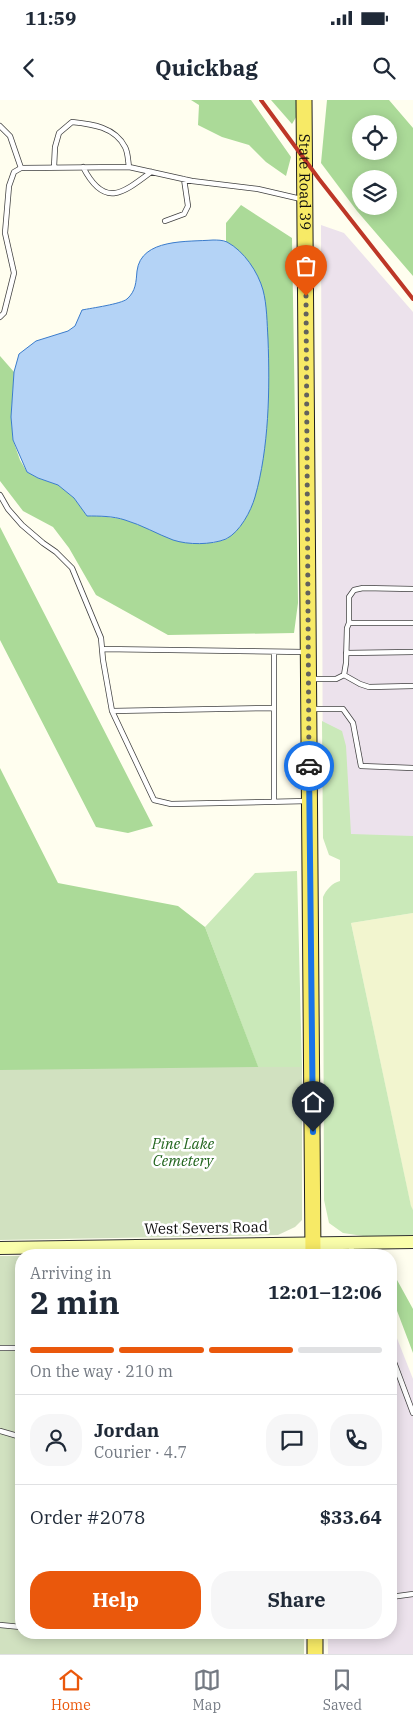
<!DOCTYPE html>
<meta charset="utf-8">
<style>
:root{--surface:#fff;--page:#f6f6f7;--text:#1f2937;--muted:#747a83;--line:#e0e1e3;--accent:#ea580c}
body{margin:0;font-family:"IBM Plex Serif",serif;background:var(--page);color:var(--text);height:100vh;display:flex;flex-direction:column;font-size:19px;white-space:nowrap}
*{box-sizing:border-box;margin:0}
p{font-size:16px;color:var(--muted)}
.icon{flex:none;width:28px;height:28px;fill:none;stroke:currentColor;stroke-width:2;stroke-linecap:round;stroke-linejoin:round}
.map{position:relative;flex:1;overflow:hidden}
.drawer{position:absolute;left:15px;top:1149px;width:382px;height:390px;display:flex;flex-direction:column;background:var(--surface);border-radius:20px;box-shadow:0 2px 12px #0003}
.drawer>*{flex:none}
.tools{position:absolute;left:352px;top:15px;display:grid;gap:10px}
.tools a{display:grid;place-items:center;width:45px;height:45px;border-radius:50%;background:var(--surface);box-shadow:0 2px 12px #0003;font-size:25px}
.pin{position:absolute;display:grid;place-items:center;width:42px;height:42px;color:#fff;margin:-51px -21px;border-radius:50% 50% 50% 0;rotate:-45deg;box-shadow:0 0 5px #0007}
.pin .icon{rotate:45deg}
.courier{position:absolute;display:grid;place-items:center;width:50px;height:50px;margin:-25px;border:4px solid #1a73e8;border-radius:50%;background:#fff;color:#222;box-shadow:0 1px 6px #0007}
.head em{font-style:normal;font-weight:700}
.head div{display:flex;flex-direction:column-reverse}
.head{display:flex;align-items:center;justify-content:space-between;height:85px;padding:0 15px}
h1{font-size:32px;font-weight:700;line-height:38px}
.bar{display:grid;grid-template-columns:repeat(4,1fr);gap:8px 5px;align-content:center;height:60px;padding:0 15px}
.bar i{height:6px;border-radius:4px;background:var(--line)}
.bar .selected{background:var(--accent)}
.bar p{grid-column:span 4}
.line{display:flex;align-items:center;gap:12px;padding:0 15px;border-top:1px solid var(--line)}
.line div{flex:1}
.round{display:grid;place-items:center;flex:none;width:52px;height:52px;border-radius:20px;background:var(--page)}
.primary-button{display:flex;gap:10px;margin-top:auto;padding:10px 15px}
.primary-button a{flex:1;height:58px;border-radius:20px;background:var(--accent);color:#fff;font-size:20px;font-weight:700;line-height:58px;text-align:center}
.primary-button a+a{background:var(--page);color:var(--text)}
.status{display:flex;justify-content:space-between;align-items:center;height:35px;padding:0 25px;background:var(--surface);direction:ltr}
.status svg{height:14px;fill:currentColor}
header{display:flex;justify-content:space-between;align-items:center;height:65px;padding:0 15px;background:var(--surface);font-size:22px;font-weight:700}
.dock{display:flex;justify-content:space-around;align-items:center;height:70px;border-top:1px solid var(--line);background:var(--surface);font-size:14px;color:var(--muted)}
.dock a{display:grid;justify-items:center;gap:2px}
.dock .selected{color:var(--accent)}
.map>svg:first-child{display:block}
</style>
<div class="status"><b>11:59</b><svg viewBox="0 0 49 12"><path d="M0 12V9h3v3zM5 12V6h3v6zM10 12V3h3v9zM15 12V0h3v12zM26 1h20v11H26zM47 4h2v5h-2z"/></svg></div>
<header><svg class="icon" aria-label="back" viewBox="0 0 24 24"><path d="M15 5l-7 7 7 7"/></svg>Quickbag<svg class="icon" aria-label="search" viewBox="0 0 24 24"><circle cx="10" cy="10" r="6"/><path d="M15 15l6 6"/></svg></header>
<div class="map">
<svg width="413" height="1554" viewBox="0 0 413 1554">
<rect width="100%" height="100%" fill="#fffeef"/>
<path fill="#ece2ec" d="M321,125L344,133L413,212V740L323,738Z
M391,1223L413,1279V1554H328V1533L391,1532Z"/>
<path fill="#f2f5cf" d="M413,813V1110L411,1107L351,823Z"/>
<path fill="#cae9b9" d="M322,621L342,631L346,646L351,734L413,736V813L351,823L411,1106L413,1110V1136H363L343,1133L329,1123L324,1100L323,797C326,790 332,783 340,781V760L329,755L323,738Z
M297,771L302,967H258L205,827L255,773Z"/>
<path fill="#abda98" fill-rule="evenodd" d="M191,0H251L291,57L286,76L266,62L249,45L222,37L198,25L199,5Z
M271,0H297L298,14L292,24Z
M327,0H389L413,28V176L357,111L321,63ZM361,24H389V51H361ZM361,79H389V106H361Z
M241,105L292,138L298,503L294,533L168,535L96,495L69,448L53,427L23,411L0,381V256L14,272L11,317L13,340L20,360L27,372L38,378L58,385L74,398L87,416H100L123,419L148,428L213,443L227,439L240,427L262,189C252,167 247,156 226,142V123Z
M0,427L153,726L128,733L96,727L0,540Z
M0,668L58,783L178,806L205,827L288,1045L0,1002Z
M391,1169L413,1209V1253L391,1195Z"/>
<path fill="#d1e1c0" d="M258,967H302V1120L295,1127L278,1135L0,1140V970Z
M260,1153L288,1155H93Z
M0,1156H21V1532L304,1533V1554H0Z"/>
<path fill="#b4d3f6" stroke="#3b7ccc" d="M213,140C217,140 223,140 227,142C244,151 258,172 263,190C267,205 267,223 268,239C270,289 269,348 255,397C251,411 240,432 226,439C211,445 188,445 173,440C157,434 142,425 125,420C113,416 99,416 87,416L74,398L58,385L38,378L27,372L13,340L11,317L14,272L19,254L36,241L68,231L75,226L82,210C92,208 121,204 127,199C136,191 136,182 137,171C141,138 188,142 213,140Z"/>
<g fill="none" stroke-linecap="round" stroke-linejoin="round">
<g stroke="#414141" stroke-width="6">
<path id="lane" d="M0,26L10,36L21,68
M54,67L55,47L59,33L72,22C92,24 115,27 125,47C128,52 128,61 129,67
M83,67C104,108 122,94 151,72
M165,121L184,114L188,106L184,79
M0,217L4,213L14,173L5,133L9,86L14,72L21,68L129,67L192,81L258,89L301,99
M0,395L8,409L22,425L43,443L56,452L72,468L101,538L103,560L112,611L154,700L171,704L308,701
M349,523V497L354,490L363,488L413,489
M102,549L305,552
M274,552V701
M346,553L413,552
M344,575L360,584L369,587L413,586
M312,579H336L344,575L346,563L347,528L349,523H413
M312,609H343L353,623L361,666L413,668
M112,611L274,608
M350,1145L354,1155
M0,1248H21
M391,1254L413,1313
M0,1331L21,1337
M391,1497L413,1494
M0,1525L21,1527"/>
</g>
<g stroke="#303030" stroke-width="14">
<path id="secondary" d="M0,1148L413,1142"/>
</g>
<g stroke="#1f1f1f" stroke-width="17">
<g id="primary">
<path id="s1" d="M304,0L313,1155"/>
<path d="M315,1532V1554"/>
</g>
</g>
<use href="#lane" stroke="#fff" stroke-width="4.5"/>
<use href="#secondary" stroke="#fafeab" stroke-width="12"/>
<use href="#primary" stroke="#f7ea66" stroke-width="15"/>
<path stroke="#bd3727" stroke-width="4" d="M261,0L319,79L413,199"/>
</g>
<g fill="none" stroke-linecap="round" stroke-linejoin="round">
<path stroke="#62625d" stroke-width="5" stroke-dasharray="0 9" d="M306,196L309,666"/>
<path stroke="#1a73e8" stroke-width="6" d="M309,666L313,1032"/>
</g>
<g text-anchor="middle" stroke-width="5" stroke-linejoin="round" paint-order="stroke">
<g font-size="15" fill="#0e0e0e" stroke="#fff">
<text dy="5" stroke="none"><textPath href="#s1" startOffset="82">State Road 39</textPath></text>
<text transform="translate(206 1128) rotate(-1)" y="5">West Severs Road</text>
</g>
<g font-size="15" font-style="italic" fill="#22651e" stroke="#fff">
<text x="183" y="1049">Pine Lake<tspan x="183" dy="17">Cemetery</tspan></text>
</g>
</g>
</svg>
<div class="tools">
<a><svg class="icon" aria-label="locate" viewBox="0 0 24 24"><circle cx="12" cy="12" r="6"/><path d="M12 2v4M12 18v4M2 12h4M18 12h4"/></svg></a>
<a><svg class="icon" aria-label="layers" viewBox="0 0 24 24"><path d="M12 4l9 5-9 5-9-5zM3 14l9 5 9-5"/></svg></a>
</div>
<div class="pin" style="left:306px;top:196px;background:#ea580c"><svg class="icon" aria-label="bag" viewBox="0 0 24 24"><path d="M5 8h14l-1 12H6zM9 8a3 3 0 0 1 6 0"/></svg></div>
<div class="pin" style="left:313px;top:1032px;background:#1f2937"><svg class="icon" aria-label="home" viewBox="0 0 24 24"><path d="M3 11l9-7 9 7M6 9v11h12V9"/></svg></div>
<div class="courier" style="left:309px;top:666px"><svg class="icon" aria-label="car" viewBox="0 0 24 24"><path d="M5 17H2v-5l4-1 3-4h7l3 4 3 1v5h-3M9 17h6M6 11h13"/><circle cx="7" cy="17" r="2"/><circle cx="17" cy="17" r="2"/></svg></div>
<section class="drawer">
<div class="head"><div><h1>2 min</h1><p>Arriving in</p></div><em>12:01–12:06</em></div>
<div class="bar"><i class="selected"></i><i class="selected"></i><i class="selected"></i><i></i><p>On the way · 210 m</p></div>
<div class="line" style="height:90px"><a class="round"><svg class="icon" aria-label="person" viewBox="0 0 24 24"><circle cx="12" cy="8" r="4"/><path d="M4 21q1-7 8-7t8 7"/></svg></a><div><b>Jordan</b><p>Courier · 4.7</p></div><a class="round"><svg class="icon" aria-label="chat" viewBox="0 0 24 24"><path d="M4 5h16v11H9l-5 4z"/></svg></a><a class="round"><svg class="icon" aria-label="phone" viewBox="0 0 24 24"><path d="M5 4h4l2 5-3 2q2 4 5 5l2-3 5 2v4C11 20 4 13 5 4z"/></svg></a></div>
<div class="line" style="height:65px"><div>Order #2078</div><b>$33.64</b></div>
<div class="primary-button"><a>Help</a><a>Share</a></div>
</section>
</div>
<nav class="dock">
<a class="selected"><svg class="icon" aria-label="home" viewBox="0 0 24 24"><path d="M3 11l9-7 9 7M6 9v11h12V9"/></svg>Home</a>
<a><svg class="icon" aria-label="map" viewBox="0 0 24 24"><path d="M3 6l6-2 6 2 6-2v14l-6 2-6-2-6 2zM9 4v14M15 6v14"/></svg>Map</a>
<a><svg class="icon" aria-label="saved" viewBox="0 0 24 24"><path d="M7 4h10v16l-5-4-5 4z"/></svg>Saved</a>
</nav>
